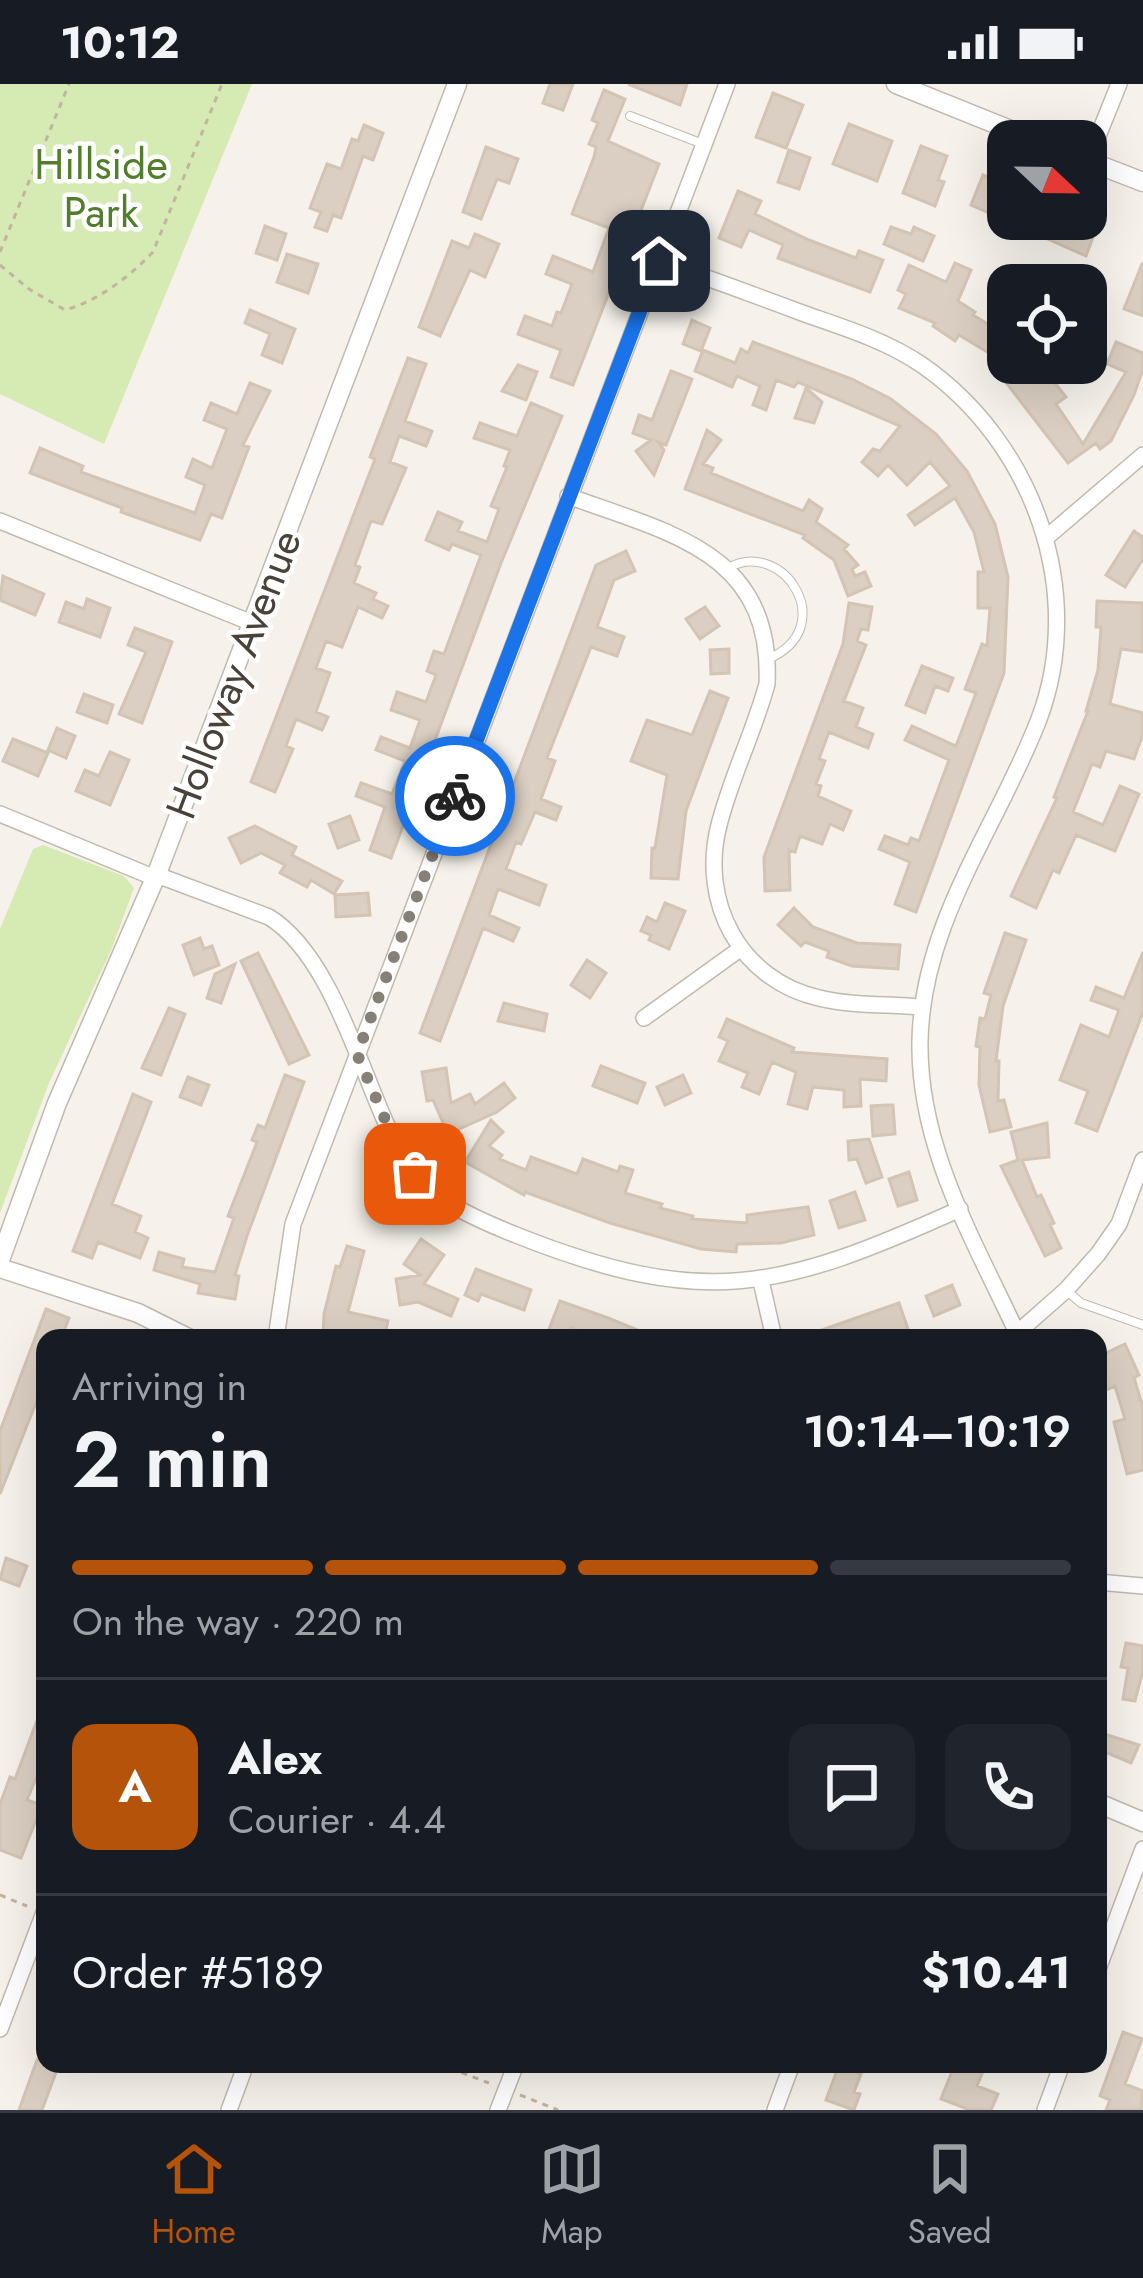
<!DOCTYPE html>
<meta charset="utf-8">
<style>
:root{--surface:#171b24;--page:#20242c;--text:#f1f3f6;--muted:#9ea1a6;--line:#363941;--accent:#b45309}
body{margin:0;font-family:Jost,sans-serif;background:var(--page);color:var(--text);height:100vh;display:flex;flex-direction:column;font-size:45px;white-space:nowrap}
*{box-sizing:border-box;margin:0}
p{font-size:39px;color:var(--muted)}
.icon{flex:none;width:66px;height:66px;fill:none;stroke:currentColor;stroke-width:2;stroke-linecap:round;stroke-linejoin:round}
.map{position:relative;flex:1;overflow:hidden}
.side{position:absolute;left:36px;top:1245px;width:1071px;height:744px;display:flex;flex-direction:column;background:var(--surface);border-radius:24px;box-shadow:0 12px 48px #0002}
.side>*{flex:none}
.needle{width:78px;rotate:112deg}
.controls{position:absolute;left:987px;top:36px;display:grid;gap:24px}
.controls a{display:grid;place-items:center;width:120px;height:120px;border-radius:24px;background:var(--surface);box-shadow:0 12px 48px #0002;font-size:60px}
.pin{position:absolute;display:grid;place-items:center;width:102px;height:102px;color:#fff;margin:-51px;border-radius:24px;box-shadow:0 6px 18px #0006}
.courier{position:absolute;display:grid;place-items:center;width:120px;height:120px;margin:-60px;border:9px solid #1a73e8;border-radius:50%;background:#fff;color:#222;box-shadow:0 3px 15px #0007}
.overview em{font-style:normal;font-weight:600}
.overview div{display:flex;flex-direction:column-reverse}
.overview{display:flex;align-items:center;justify-content:space-between;height:204px;padding:0 36px}
h1{font-size:78px;font-weight:600;line-height:90px}
.bar{display:grid;grid-template-columns:repeat(4,1fr);gap:18px 12px;align-content:center;height:144px;padding:0 36px}
.bar i{height:15px;border-radius:9px;background:var(--line)}
.bar .selected{background:var(--accent)}
.bar p{grid-column:span 4}
.line{display:flex;align-items:center;gap:30px;padding:0 36px;border-top:3px solid var(--line)}
.line div{flex:1}
.round{display:grid;place-items:center;flex:none;width:126px;height:126px;border-radius:24px;background:var(--page)}
.status{display:flex;justify-content:space-between;align-items:center;height:84px;padding:0 60px;background:var(--surface);direction:ltr}
.status svg{height:33px;fill:currentColor}
.tabs{display:flex;justify-content:space-around;align-items:center;height:168px;border-top:3px solid var(--line);background:var(--surface);font-size:33px;color:var(--muted)}
.tabs a{display:grid;justify-items:center;gap:6px}
.tabs .selected{color:var(--accent)}
.map>svg:first-child{display:block}
</style>
<div class="status"><b>10:12</b><svg viewBox="0 0 49 12"><path d="M0 12V9h3v3zM5 12V6h3v6zM10 12V3h3v9zM15 12V0h3v12zM26 1h20v11H26zM47 4h2v5h-2z"/></svg></div>
<div class="map">
<svg width="1143" height="2026" viewBox="0 0 1143 2026">
<rect width="100%" height="100%" fill="#f6f2eb"/>
<path fill="#d6eab4" d="M0,0H252L104,360L0,310Z
M43,761L124,792L134,804L112,864L49,999L0,1129V845L33,765Z"/>
<path fill="#dbcfc3" stroke="#d3c4b3" stroke-width="3" d="M550,0H573L563,26L543,19Z
M628,0H687L680,21Z
M604,6L625,15L608,57L659,80L573,301L551,293L561,266L518,250L525,232L552,242L557,228L561,229L572,200L546,190L553,172L593,188L609,144L572,130L594,73L596,63L589,60L598,39L592,36Z
M773,9L803,21L786,64L756,53Z
M849,40L892,57L877,97L833,80Z
M364,41L383,49L373,76L363,72L341,134L333,131L327,147L315,143L321,128L310,124L327,80L341,85L352,55L358,57Z
M921,62L947,72L938,96L944,98L935,122L903,109Z
M486,63L518,75L509,99L497,95L481,135L463,128Z
M789,66L810,74L799,105L778,98Z
M983,91L1008,101V135H1092L1090,139L1097,142L1086,172L971,121Z
M738,107L761,117L755,130L809,156L856,174L859,167L883,176L870,208L778,174L783,161L749,146L741,163L719,154Z
M265,142L286,150L277,176L256,169Z
M891,143L911,150L914,143L934,152L923,177L884,160Z
M475,150L499,160L485,193L470,186L440,252L419,243L452,157L469,164Z
M287,170L318,180L308,209L277,198Z
M955,179L971,186L958,217L975,228L973,231L1007,252L994,272L959,251L955,257L933,242L935,239L899,224L906,210L898,206L909,181L946,198Z
M1142,180H1143V232L1124,225Z
M250,226L295,245L282,279L262,271L270,250L245,239Z
M692,236L710,244L701,267L683,260Z
M753,258L852,295L891,315L936,350L967,387L995,440L1008,493L1004,589L916,828L895,820L910,778L879,765L885,752L908,761L911,754L919,757L949,676L905,656L912,642L956,662L976,609L965,605L982,560L987,562L990,524H978V488H984L974,448L955,414L915,441L908,431L950,402L930,378L907,401L888,381L878,392L862,378L873,365L880,367L900,342L798,298L794,303L776,296L766,326L753,321L760,302L737,292L732,303L695,287L703,266L735,279L741,265L748,269Z
M1116,258L1143,269V285L1134,311L1111,357L1100,365L1096,359L1068,379L1001,292L1016,279H1039L1066,313L1056,320L1083,360L1126,288L1107,280Z
M408,274L426,280L405,337L432,347L426,362L399,352L390,378L406,384L382,440L371,437L355,481L360,483L354,499L376,509L373,515L388,522L382,534L358,523L342,563L326,557L316,584L330,589L316,628L328,633L322,646L296,635L286,662L293,665L275,708L251,698L375,375L370,373Z
M518,281L537,288L526,316L502,307Z
M671,287L692,295L666,361L658,358L664,366L654,391L636,367L651,356L633,349L639,331L652,336Z
M250,299L270,307L243,361L249,363L222,434L211,430L200,456L121,428L122,424L30,389L40,364L83,382L81,388L195,429L205,401L186,393L193,375L212,384L227,345L204,336L211,319L237,330Z
M806,304L822,318L814,339L795,334Z
M531,319L562,332L501,479L391,774L370,766L385,723L356,712L361,699L392,710L405,677L376,666L381,653L410,664L420,636L391,626L397,608L426,618L436,591L427,587L434,567L444,570L481,471L452,460L449,466L426,456L438,428L462,438L458,447L487,458L499,425L491,422L507,383L504,382L510,366L474,354L480,339L517,352Z
M707,346L721,356L703,380L713,384L711,389L803,427L809,416L822,425L816,438L848,461L844,465L858,481L852,485L855,492L865,488L871,502L848,512L834,476L803,454L805,451L685,405Z
M1134,447L1143,453V475L1125,503L1106,491Z
M626,467L635,487L614,496L597,543L624,553L617,572L591,563L547,674L555,677L541,715L561,723L556,736L535,728L521,760L516,758L506,785L546,801L539,821L498,805L489,831L519,844L513,857L483,844L440,957L420,949L596,481Z
M3,492L44,510L35,531L0,516Z
M87,515L110,524L100,553L59,538L66,518L84,525Z
M1097,517L1143,519V568L1121,565L1110,620L1143,629V650L1134,675L1106,667L1100,683L1092,680L1073,728L1103,741L1120,702L1139,710L1115,767L1076,751L1059,789L1053,786L1036,824L1011,812L1057,714L1054,713L1088,627H1086L1098,586L1101,543H1096Z
M849,519L872,523L868,546L861,545L857,557L866,561L844,617L863,624L856,643L873,650L868,664L829,648L819,675L825,677L816,700L821,702L818,712L851,727L843,746L830,740L822,760L800,752L795,768L789,766L790,806L765,807L764,773L843,560Z
M705,523L719,542L700,555L686,535Z
M135,544L172,558L142,639L119,630L146,568L128,561Z
M729,565V589L711,590L710,566Z
M922,582L953,594L948,607L935,602L925,629L906,621Z
M710,607L728,614L686,727L678,795L651,794L652,764H655L667,691L631,677L647,636L692,651Z
M84,610L113,621L107,639L77,628Z
M57,644L75,652L66,674L48,666Z
M13,655L48,669L38,692L3,677Z
M110,668L129,676L110,721L76,707L85,686L99,692Z
M350,732L359,756L338,764L329,740Z
M255,742L296,763L292,771L342,797L334,810L311,796L307,803L280,789L285,781L261,769L241,779L229,754Z
M368,809L370,831L336,833L335,811Z
M665,819L685,827L669,865L649,856L651,851L641,847L647,833L657,838Z
M794,824L813,843L857,859L900,861L898,885L852,882L827,873L829,867L805,858L801,862L778,841Z
M1005,849L1026,856L1003,922L996,977H999L998,1017L1004,1016L1011,1043L990,1048L979,1001L980,963L976,962L980,934L985,935L991,911L984,909Z
M200,854L204,865L212,862L219,881L194,891L183,861Z
M1143,868V928L1097,1047L1076,1039L1088,1007L1060,996L1081,941L1109,953L1119,926L1091,916L1096,903L1124,914Z
M258,869L309,971L289,980L241,877Z
M587,876L606,889L590,914L571,901Z
M235,880L221,919L207,914L215,890Z
M504,919L547,930L544,947L498,937Z
M169,924L185,930L161,991L142,984Z
M727,935L794,964L792,968L887,975L886,997L860,995L861,1022L844,1023V1006L813,1003L807,1025L788,1020L796,988L772,978L759,1010L742,1003L748,989L719,977L728,957L719,953Z
M601,982L645,999L637,1019L593,1002Z
M446,984L451,1019L470,1010L475,1020L504,999L515,1014L497,1028L448,1050L433,1016L427,1017L422,988Z
M285,991L304,998L247,1152L235,1191L239,1192L235,1215L198,1209L200,1200L154,1186L159,1168L184,1175L182,1183L215,1188L234,1134L228,1132L257,1058L252,1056L258,1041L265,1044Z
M683,991L691,1009L665,1021L657,1003Z
M188,993L209,1001L201,1021L180,1013Z
M133,1010L151,1018L112,1120L141,1132L135,1148L148,1154L140,1174L98,1158L92,1174L73,1167Z
M887,1021H893L895,1050L873,1052L871,1022Z
M491,1036L503,1048L489,1062L502,1071L499,1075L526,1086L531,1073L577,1090L583,1075L618,1088L620,1082L633,1086L625,1109L662,1120L660,1124L693,1132L692,1135L747,1139V1131L808,1123L814,1151L781,1159L737,1160L736,1168L701,1165L610,1139L525,1108L524,1111L465,1078Z
M1047,1039L1049,1073L1022,1076L1037,1113L1041,1111L1054,1139L1050,1141L1061,1164L1045,1172L1001,1082L1018,1076L1011,1048Z
M869,1055L882,1093L866,1099L857,1075L849,1076L848,1057Z
M909,1088L917,1116L898,1122L889,1095Z
M855,1108L865,1136L839,1144L830,1117Z
M421,1155L444,1171L424,1200L458,1215L451,1232L418,1218L400,1221L396,1195L420,1191L404,1180Z
M347,1162L364,1167L348,1228L388,1237L384,1254L355,1249V1254H323L324,1230L336,1182L340,1183Z
M476,1185L531,1206L524,1226L481,1210L478,1217L465,1211Z
M952,1201L960,1221L934,1232L926,1212Z
M560,1217L608,1234L657,1254H598L571,1244L568,1252L549,1245Z
M899,1219L911,1254H805L804,1252Z
M46,1225L69,1234L61,1254H45V1296L0,1410V1347Z
M1125,1260L1139,1291L1134,1294L1143,1323V1386L1127,1390L1114,1338L1125,1335L1115,1302L1098,1310V1273Z
M6,1474L27,1482L19,1502L0,1495Z
M1126,1559L1143,1562V1586L1135,1617L1123,1615L1128,1584L1121,1583Z
M44,1618L45,1689L39,1687L27,1716L42,1721L21,1774L0,1766V1720L10,1693L15,1695Z
M1098,1648L1139,1661L1131,1679L1098,1665Z
M1123,1948L1142,1955L1125,2000L1143,2007L1141,2026H1106L1110,2016L1100,2012Z
M37,1976L58,1983L42,2026H19Z
M955,1980H986L977,2002L998,2010L991,2026H970L941,2015Z
M839,1981L861,1990L854,2008L860,2010L854,2026L826,2016Z"/>
<g fill="none" stroke-linecap="round" stroke-linejoin="round">
<g stroke="#c2b9ad" stroke-width="10">
<path id="service" d="M630,32L703,60
M728,484C784,453 841,544 768,575
M1067,1207L1081,1219L1143,1241"/>
</g>
<g stroke="#c2b9ad" stroke-width="18">
<path id="minor" d="M1088,77L1119,0
M659,177C708,194 757,212 805,230C845,244 887,257 922,281C1033,358 1087,507 1039,635C998,742 922,838 920,957C918,1063 974,1156 1017,1249
M568,412C669,449 773,468 767,600C754,648 731,693 719,741C699,818 740,896 819,914C852,922 888,920 921,923
M0,437L252,539
M1047,453L1143,371
M0,730L148,791L165,794L269,833C335,874 363,1000 400,1069C424,1113 471,1133 516,1151C705,1226 780,1206 960,1125
M644,934L740,865
M761,1197L774,1254
M276,1254L293,1140L727,0
M1019,1254L1017,1249L1066,1206L1098,1170L1119,1140L1143,1076
M1098,1498L1143,1502
M1098,1885L1143,1765
M0,1945L45,1826
M229,2026L246,1980
M498,2026L516,1980
M775,2026L792,1980
M1045,2026L1062,1980"/>
</g>
<g stroke="#c2b9ad" stroke-width="21">
<path id="tertiary" d="M896,0L1038,57
M1086,76L1143,98
M0,1176L57,1019L156,792L457,0
M0,1184L138,1229L188,1254
M1098,1719L1143,1738"/>
</g>
<path stroke="#c4b39e" stroke-width="3" stroke-dasharray="6 6" stroke-linecap="butt" d="M0,168L69,0
M0,181L29,205L65,226C98,217 129,193 153,168L222,0
M0,1811L27,1822
M439,1980L489,1999
M520,2011L558,2026"/>
<use href="#service" stroke="#fff" stroke-width="8"/>
<use href="#minor" stroke="#fff" stroke-width="15"/>
<use href="#tertiary" stroke="#fff" stroke-width="18"/>
</g>
<g fill="none" stroke-linecap="round" stroke-linejoin="round">
<path stroke="#868077" stroke-width="12" stroke-dasharray="0 21.6" d="M415,1090L400,1070L357,970L455,712"/>
<path stroke="#1a73e8" stroke-width="15" d="M455,712L659,177"/>
</g>
<g text-anchor="middle" stroke-width="9" stroke-linejoin="round" paint-order="stroke">
<g font-size="42" fill="#517e2a" stroke="#fff">
<text x="101" y="95">Hillside<tspan x="101" dy="48">Park</tspan></text>
</g>
<g font-size="42" fill="#4a4239" stroke="#fff">
<text transform="translate(233 590) rotate(-69)" y="15">Holloway Avenue</text>
</g>
</g>
</svg>
<div class="controls">
<a><svg class="needle" viewBox="-14 -14 28 28"><path d="M0-13l5 13h-10z" fill="#e53935"/><path d="M0 13l5-13h-10z" fill="#9ea1a6"/></svg></a>
<a><svg class="icon" aria-label="locate" viewBox="0 0 24 24"><circle cx="12" cy="12" r="6"/><path d="M12 2v4M12 18v4M2 12h4M18 12h4"/></svg></a>
</div>
<div class="pin" style="left:415px;top:1090px;background:#ea580c"><svg class="icon" aria-label="bag" viewBox="0 0 24 24"><path d="M5 8h14l-1 12H6zM9 8a3 3 0 0 1 6 0"/></svg></div>
<div class="pin" style="left:659px;top:177px;background:#1f2937"><svg class="icon" aria-label="home" viewBox="0 0 24 24"><path d="M3 11l9-7 9 7M6 9v11h12V9"/></svg></div>
<div class="courier" style="left:455px;top:712px"><svg class="icon" aria-label="bike" viewBox="0 0 24 24"><circle cx="6" cy="16" r="4"/><circle cx="18" cy="16" r="4"/><path d="M6 16l4-8h5l3 8M10 8l3 8H6M13 5h3"/></svg></div>
<section class="side">
<div class="overview"><div><h1>2 min</h1><p>Arriving in</p></div><em>10:14–10:19</em></div>
<div class="bar"><i class="selected"></i><i class="selected"></i><i class="selected"></i><i></i><p>On the way · 220 m</p></div>
<div class="line" style="height:216px"><b class="round" style="background:var(--accent);color:#fff">A</b><div><b>Alex</b><p>Courier · 4.4</p></div><a class="round"><svg class="icon" aria-label="chat" viewBox="0 0 24 24"><path d="M4 5h16v11H9l-5 4z"/></svg></a><a class="round"><svg class="icon" aria-label="phone" viewBox="0 0 24 24"><path d="M5 4h4l2 5-3 2q2 4 5 5l2-3 5 2v4C11 20 4 13 5 4z"/></svg></a></div>
<div class="line" style="height:156px"><div>Order #5189</div><b>$10.41</b></div>
</section>
</div>
<nav class="tabs">
<a class="selected"><svg class="icon" aria-label="home" viewBox="0 0 24 24"><path d="M3 11l9-7 9 7M6 9v11h12V9"/></svg>Home</a>
<a><svg class="icon" aria-label="map" viewBox="0 0 24 24"><path d="M3 6l6-2 6 2 6-2v14l-6 2-6-2-6 2zM9 4v14M15 6v14"/></svg>Map</a>
<a><svg class="icon" aria-label="saved" viewBox="0 0 24 24"><path d="M7 4h10v16l-5-4-5 4z"/></svg>Saved</a>
</nav>
